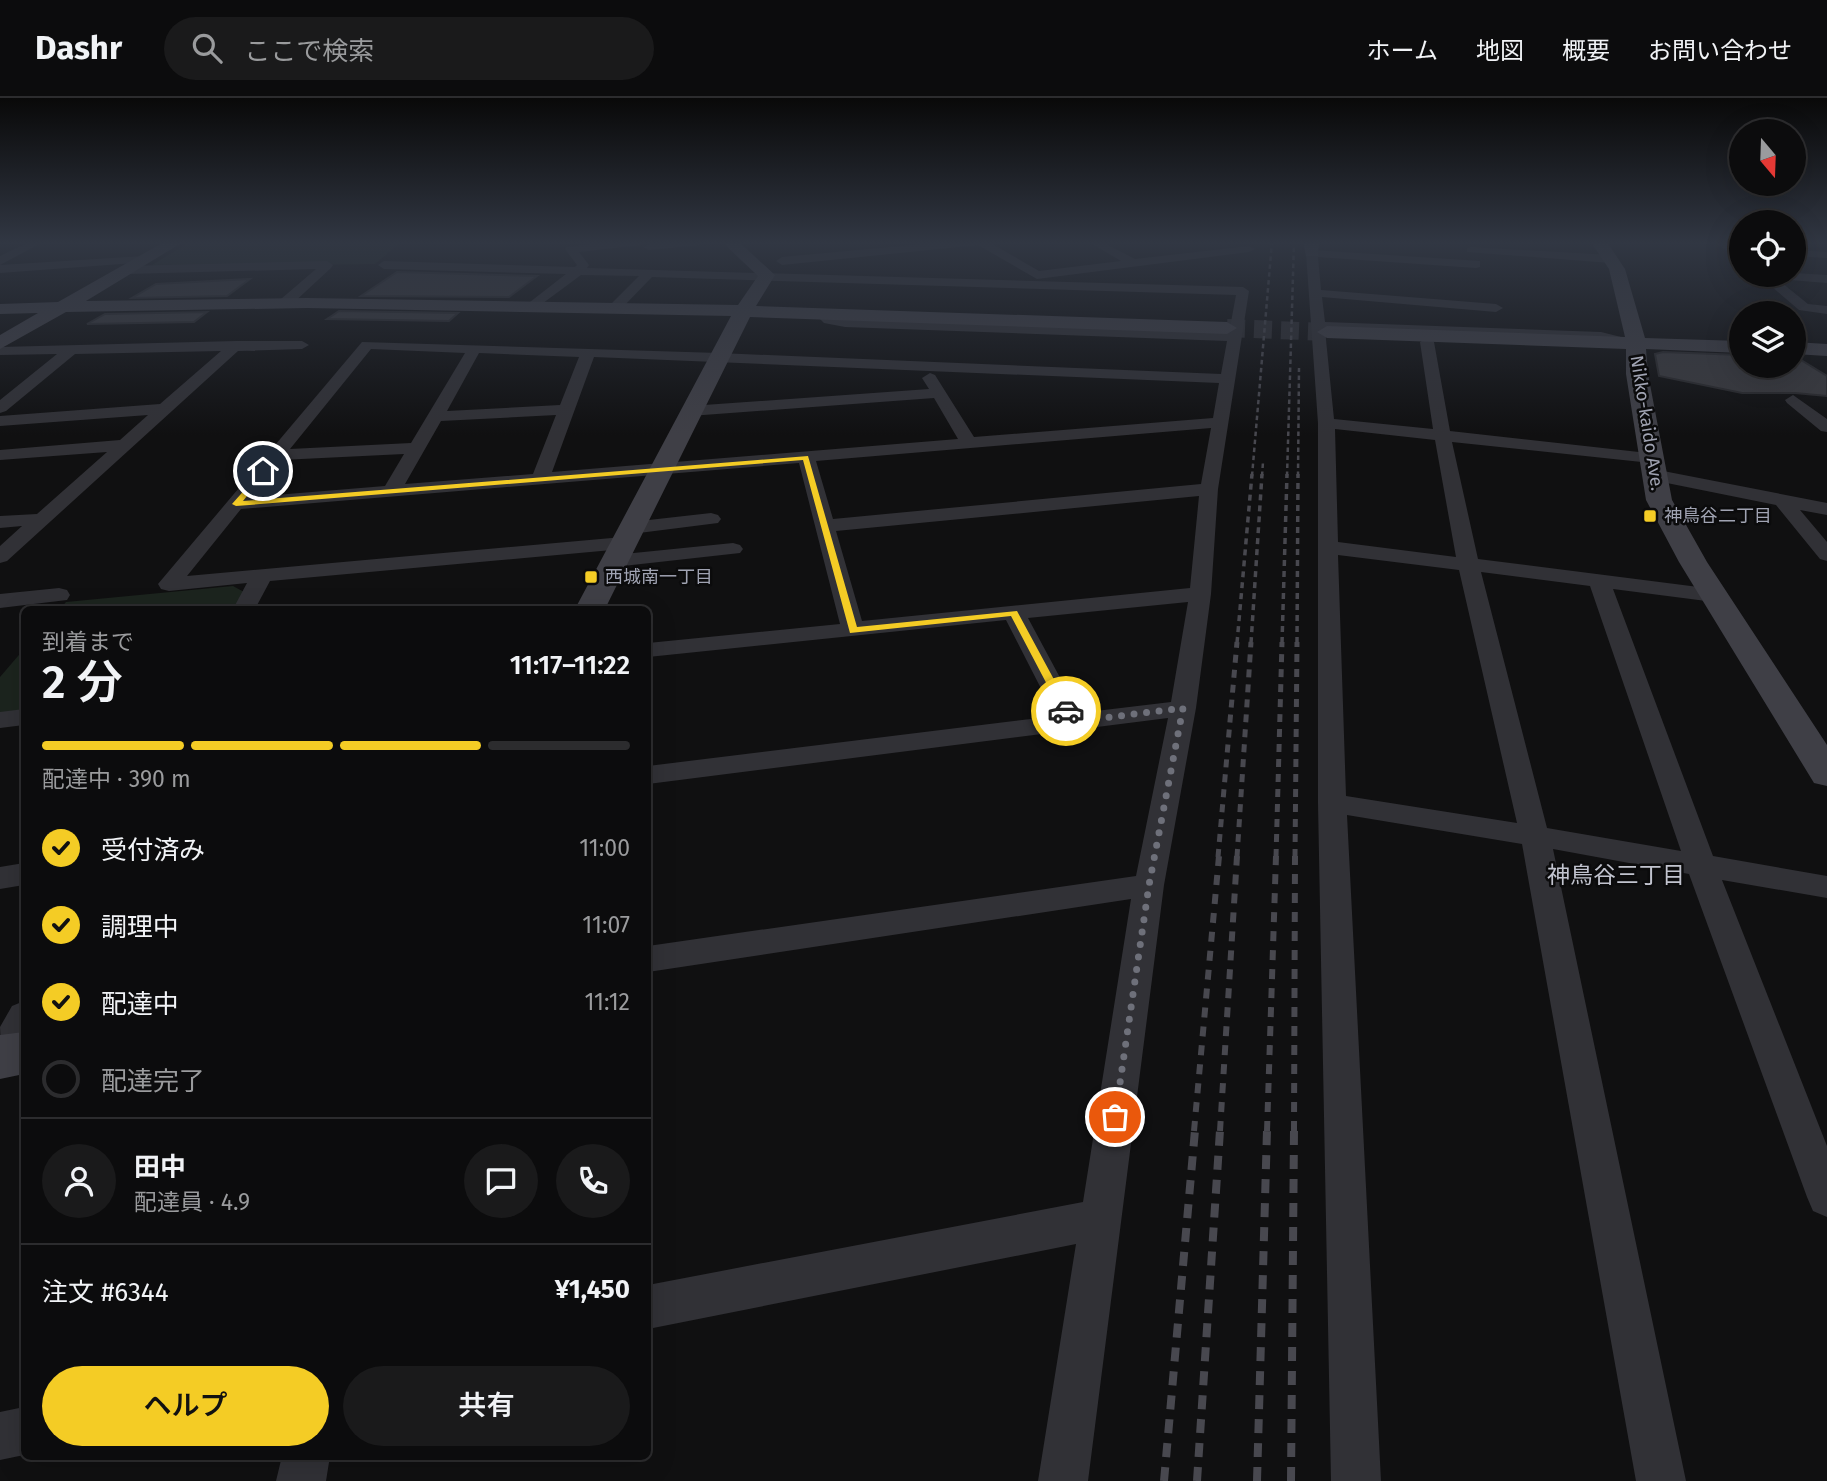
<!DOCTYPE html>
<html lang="ja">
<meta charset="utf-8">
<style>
:root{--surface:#0c0c0d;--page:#1a1a1b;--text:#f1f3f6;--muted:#9a9b9d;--line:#2c2c2e;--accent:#f4cc25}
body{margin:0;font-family:"Fira Sans","Noto Sans JP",sans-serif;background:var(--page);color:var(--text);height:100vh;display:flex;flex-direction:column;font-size:26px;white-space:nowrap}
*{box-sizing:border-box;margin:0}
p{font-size:23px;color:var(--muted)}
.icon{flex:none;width:38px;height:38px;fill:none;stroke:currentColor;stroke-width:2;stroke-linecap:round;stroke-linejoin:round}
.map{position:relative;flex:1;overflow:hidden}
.panel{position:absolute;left:21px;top:508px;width:630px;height:854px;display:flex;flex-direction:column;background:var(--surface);border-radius:10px;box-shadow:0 7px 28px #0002,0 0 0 2px var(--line)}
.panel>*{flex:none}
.needle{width:46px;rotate:161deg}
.buttons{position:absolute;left:1729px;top:21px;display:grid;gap:14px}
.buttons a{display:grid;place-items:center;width:77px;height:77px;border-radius:50%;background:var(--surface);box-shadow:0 7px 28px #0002,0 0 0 2px var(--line);font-size:35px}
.pin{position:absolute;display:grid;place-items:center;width:60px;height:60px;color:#fff;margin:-30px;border:4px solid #fff;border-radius:50%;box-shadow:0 2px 7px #0007}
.courier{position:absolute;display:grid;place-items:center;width:70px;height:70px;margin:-35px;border:5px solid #f4cc25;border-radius:50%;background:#fff;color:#222;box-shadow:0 2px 9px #0007}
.head em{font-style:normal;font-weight:600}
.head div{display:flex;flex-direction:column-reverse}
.head{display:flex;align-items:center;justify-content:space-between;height:119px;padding:0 21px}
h1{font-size:46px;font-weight:600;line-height:52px}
.bar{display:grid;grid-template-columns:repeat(4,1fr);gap:10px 7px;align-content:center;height:84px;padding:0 21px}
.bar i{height:9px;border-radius:5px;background:var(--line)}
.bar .selected{background:var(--accent)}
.bar p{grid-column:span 4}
.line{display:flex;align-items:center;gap:18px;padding:0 21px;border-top:2px solid var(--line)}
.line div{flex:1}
.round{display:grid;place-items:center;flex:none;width:74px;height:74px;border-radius:37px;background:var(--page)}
ol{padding:0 21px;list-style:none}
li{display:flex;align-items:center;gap:21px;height:77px}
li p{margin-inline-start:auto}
li .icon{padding:7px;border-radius:50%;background:var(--accent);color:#111;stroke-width:4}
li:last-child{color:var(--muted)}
li i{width:38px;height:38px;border:4px solid var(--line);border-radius:50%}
.button{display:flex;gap:14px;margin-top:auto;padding:14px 21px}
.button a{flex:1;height:80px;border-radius:42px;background:var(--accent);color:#111;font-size:28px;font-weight:600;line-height:80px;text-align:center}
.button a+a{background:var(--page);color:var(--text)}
header{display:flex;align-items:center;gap:42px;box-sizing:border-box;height:98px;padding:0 35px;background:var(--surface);border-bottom:2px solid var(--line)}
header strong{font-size:33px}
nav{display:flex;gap:38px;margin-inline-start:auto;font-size:24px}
.search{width:490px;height:63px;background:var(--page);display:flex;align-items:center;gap:18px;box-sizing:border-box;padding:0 24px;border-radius:38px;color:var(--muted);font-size:26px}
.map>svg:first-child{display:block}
</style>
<header>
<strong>Dashr</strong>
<div class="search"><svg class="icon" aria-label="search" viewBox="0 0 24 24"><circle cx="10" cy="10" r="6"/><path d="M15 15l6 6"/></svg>ここで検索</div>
<nav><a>ホーム</a><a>地図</a><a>概要</a><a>お問い合わせ</a></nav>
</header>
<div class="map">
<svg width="1827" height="1383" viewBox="0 0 1827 1383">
<rect width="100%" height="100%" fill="#101011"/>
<path fill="#1c241e" d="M190,144H401L375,166L155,169L152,167Z
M233,488L244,494L234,511H60L66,504Z
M24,551V612L0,615V579Z"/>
<path fill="#3a3a3e" stroke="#2a2a2d" stroke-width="2" d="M397,174L537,178L509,199L361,198Z
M250,181L227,198L132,200L156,186Z
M339,213L458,215L449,223L327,221Z
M207,214L194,224L87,226L105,216Z
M1663,254L1741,257V268H1794V259H1796L1827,278V298L1795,295H1742L1659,278L1655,256Z"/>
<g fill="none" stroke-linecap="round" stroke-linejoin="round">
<path stroke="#2d2d31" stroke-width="18" stroke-dasharray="18 9" stroke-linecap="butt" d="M1227,230L1327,234"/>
<path fill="#313136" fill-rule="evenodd" d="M29,144H43L0,167V158Z
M609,144H647L641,147L579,154L589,167L587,170L1243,189L1249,193L1218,391L1211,496L1196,610L1164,787L1088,1383H1038L1076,1146L648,1231V1187L1083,1104L1131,801L648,874V848L1136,778L1168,620L648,686V668L1055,618L1006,522L648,559V545L840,526L799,365L241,411L187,478L623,439L630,441L633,445L630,449L623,451L270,483L255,511H233L247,485L169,493L161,491L158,486L362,244L719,255L1221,276L1227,243L845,229L824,225L816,217L823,213L845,221L1229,235L1236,197L652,179L620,212L615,213L608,209L639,178L581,177L535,211L528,207L530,204L566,176L384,171L378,167L384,163L575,169L577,167L565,151L567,149ZM371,251L465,255L411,345L290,351ZM479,255L579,259L560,307L447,313ZM594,259L1219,285L1213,320L974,339L935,277L930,275L922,280L929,291L690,308L682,313L690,318L934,300L958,341L552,374ZM556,317L533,376L405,386L441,323ZM1211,330L1201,386L833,421L816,363ZM404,356L385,388L251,399L281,362ZM1199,398L1190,490L862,523L836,433ZM1188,504L1171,604L1079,615L1028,520Z
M667,144H706L700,147L649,152L643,149L649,146Z
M945,144H989L1039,173L1121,163L1089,144H1102L1135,161L1249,148L1255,151L1249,154L1037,181L978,147L782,167L776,163L782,159Z
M1714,144H1727L1741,155V163Z
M1471,149L1611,157L1617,161L1611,165L1467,154V150Z
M1312,152L1480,163V169L1476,170L1318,159L1321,192L1496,206L1503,210L1496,214L1322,199L1325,224L1601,234L1629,241V247L1601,242L1325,232L1334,321L1433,331L1420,244L1427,240L1434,244L1450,333L1657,356L1660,360L1651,365L1452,344L1478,461L1722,492L1725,497L1722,502L1714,504L1613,491L1713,758L1827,778V800L1722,782L1827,1048V1119L1813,1113L1807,1099L1689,776L1553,751L1686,1383H1636L1522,746L1347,717L1381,1383H1331L1318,705V325L1306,155ZM1335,331L1435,342L1456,459L1338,444ZM1338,457L1459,472L1517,725L1346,698ZM1481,474L1590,488L1681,753L1547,730Z
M1794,152L1827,154V160L1794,158Z
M144,158L148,160V164L0,175V167Z
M327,163L333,167L331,170L291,207H281V201L316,171L126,176L120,172L126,168Z
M1794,175L1827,177V185L1777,181L1808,206L1827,208V216L1799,212L1758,177Z
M236,243H302L309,247L302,251L238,253L7,463L0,465V448L22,428L0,430V418L37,416L107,354L0,362V352L120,342L148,317L0,328V318L160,306L221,253L75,256L6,313L0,315V302L57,256L0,257V249Z
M1793,297L1827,321V334L1821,333L1787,305L1785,302Z
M1653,371L1827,405V417L1800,412L1827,444V463L1820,461L1776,407L1647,381L1644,377Z
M711,415L718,417L721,421L718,425L631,436L624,434L621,430L624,426L631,424Z
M733,445L740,447L743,451L740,455L614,469L607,467L603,463L607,459L614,457Z
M59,490L67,492L70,497L67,502L0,510V496Z
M24,611V627L0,630V614Z
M24,765V787L0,791V769Z
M24,903V951L15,970L2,975L0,929L12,908Z
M24,1309V1357L0,1362V1314Z
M282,1358H330L326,1383H276Z"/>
<path fill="#3f3f46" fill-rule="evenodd" d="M164,144H183L86,203L307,200L738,207L758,178L722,144H739L775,177L756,208L1227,224L1237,230L1227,236L750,219L605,511H575L731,218L307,210L66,214L0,251V237L38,215L0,216V206L58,204Z
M1303,144H1319L1318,158H1306Z
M1591,144H1607L1625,171L1645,240L1741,243V255L1646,251L1648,276L1672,402L1707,464L1827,647V688L1814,685L1679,464L1646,402L1626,276V251L1327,240L1317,234L1327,228L1625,239L1609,171Z
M1794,244L1827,246V258L1794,256Z
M24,934V976L0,981V937Z"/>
<path stroke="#48484f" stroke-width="2.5" stroke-dasharray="4.5 3.5" stroke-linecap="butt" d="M1252,378L1272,144
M1262,378L1263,364
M1287,378L1294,144
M1298,378L1299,270"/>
<path stroke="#48484f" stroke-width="3.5" stroke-dasharray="6 5" stroke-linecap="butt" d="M1237,545L1252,376
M1251,545L1262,376
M1282,545L1287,376
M1297,545L1298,376"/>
<path stroke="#48484f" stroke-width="5" stroke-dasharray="8 7" stroke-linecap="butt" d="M1218,759L1237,544
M1237,759L1251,544
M1276,759L1282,544
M1295,759L1297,544"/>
<path stroke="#48484f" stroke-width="6" stroke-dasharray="10 9" stroke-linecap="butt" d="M1194,1033L1219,758
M1220,1033L1237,758
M1267,1033L1276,758
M1294,1033L1295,758"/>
<path stroke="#48484f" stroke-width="8" stroke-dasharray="14 10" stroke-linecap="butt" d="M1164,1383L1195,1032
M1197,1383L1220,1032
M1257,1383L1267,1032
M1291,1383L1294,1032"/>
</g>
<linearGradient id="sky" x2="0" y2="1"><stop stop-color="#090909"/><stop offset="0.43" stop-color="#313743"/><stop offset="1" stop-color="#313743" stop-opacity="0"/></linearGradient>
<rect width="1827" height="337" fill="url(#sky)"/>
<path fill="#f4cc25" d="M808,358L857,529L1017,513L1071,613L1069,616L1061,613L1011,518L850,535L803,362L236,408L232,406L263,371L267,373L243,403Z"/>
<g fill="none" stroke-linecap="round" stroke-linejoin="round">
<path stroke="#6e707a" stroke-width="7" stroke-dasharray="0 12.6" d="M1066,613L1071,624L1183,610L1149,787L1115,1019"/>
</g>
<g fill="#f4cc25" stroke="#0b0b0c" stroke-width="2.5">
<rect x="1643" y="411" width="14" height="14" rx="3.5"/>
<rect x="584" y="472" width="14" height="14" rx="3.5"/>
</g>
<g text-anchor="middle" stroke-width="5" stroke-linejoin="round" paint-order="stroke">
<g font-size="18" fill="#a0a3b2" stroke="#0b0b0c">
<text transform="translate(1647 325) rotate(81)" y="6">Nikko-kaido Ave.</text>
</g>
<g font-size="18" fill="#a0a3b2" stroke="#0b0b0c" text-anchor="start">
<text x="1664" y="424">神鳥谷二丁目</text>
<text x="605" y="485">西城南一丁目</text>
</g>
<g font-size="23" fill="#c1c3ce" stroke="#0b0b0c">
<text x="1616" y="785">神鳥谷三丁目</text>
</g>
</g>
</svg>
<div class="buttons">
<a><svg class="needle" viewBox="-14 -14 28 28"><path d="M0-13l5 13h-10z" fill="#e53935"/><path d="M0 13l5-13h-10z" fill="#9a9b9d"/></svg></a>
<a><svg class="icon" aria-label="locate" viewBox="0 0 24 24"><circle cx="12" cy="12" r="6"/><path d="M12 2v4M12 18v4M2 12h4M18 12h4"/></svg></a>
<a><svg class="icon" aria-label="layers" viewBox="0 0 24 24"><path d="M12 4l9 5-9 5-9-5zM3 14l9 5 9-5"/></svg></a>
</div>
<div class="pin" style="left:1115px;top:1019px;background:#ea580c"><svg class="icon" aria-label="bag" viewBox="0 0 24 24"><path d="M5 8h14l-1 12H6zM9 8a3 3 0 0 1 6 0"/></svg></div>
<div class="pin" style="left:263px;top:373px;background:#1f2937"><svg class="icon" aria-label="home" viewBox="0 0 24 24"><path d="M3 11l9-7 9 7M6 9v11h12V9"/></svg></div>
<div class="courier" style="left:1066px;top:613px"><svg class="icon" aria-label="car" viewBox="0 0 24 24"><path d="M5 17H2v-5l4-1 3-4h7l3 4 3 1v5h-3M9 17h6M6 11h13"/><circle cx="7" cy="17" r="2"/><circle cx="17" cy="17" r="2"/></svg></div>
<section class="panel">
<div class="head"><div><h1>2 分</h1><p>到着まで</p></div><em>11:17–11:22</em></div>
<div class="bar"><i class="selected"></i><i class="selected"></i><i class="selected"></i><i></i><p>配達中 · 390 m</p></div>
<ol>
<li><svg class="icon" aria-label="check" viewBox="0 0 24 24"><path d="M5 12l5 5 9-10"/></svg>受付済み<p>11:00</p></li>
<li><svg class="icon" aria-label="check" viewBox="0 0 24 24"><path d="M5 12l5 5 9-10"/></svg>調理中<p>11:07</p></li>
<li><svg class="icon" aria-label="check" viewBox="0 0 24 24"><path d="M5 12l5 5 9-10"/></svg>配達中<p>11:12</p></li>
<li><i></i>配達完了</li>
</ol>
<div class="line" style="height:126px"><a class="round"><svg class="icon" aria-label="person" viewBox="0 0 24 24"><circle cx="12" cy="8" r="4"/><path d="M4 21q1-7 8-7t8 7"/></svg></a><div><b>田中</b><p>配達員 · 4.9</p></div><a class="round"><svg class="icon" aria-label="chat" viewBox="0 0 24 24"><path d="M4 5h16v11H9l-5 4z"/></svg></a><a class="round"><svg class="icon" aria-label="phone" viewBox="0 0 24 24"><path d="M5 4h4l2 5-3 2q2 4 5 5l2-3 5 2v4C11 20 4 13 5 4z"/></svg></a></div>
<div class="line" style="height:91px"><div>注文 #6344</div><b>¥1,450</b></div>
<div class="button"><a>ヘルプ</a><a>共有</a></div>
</section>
</div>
